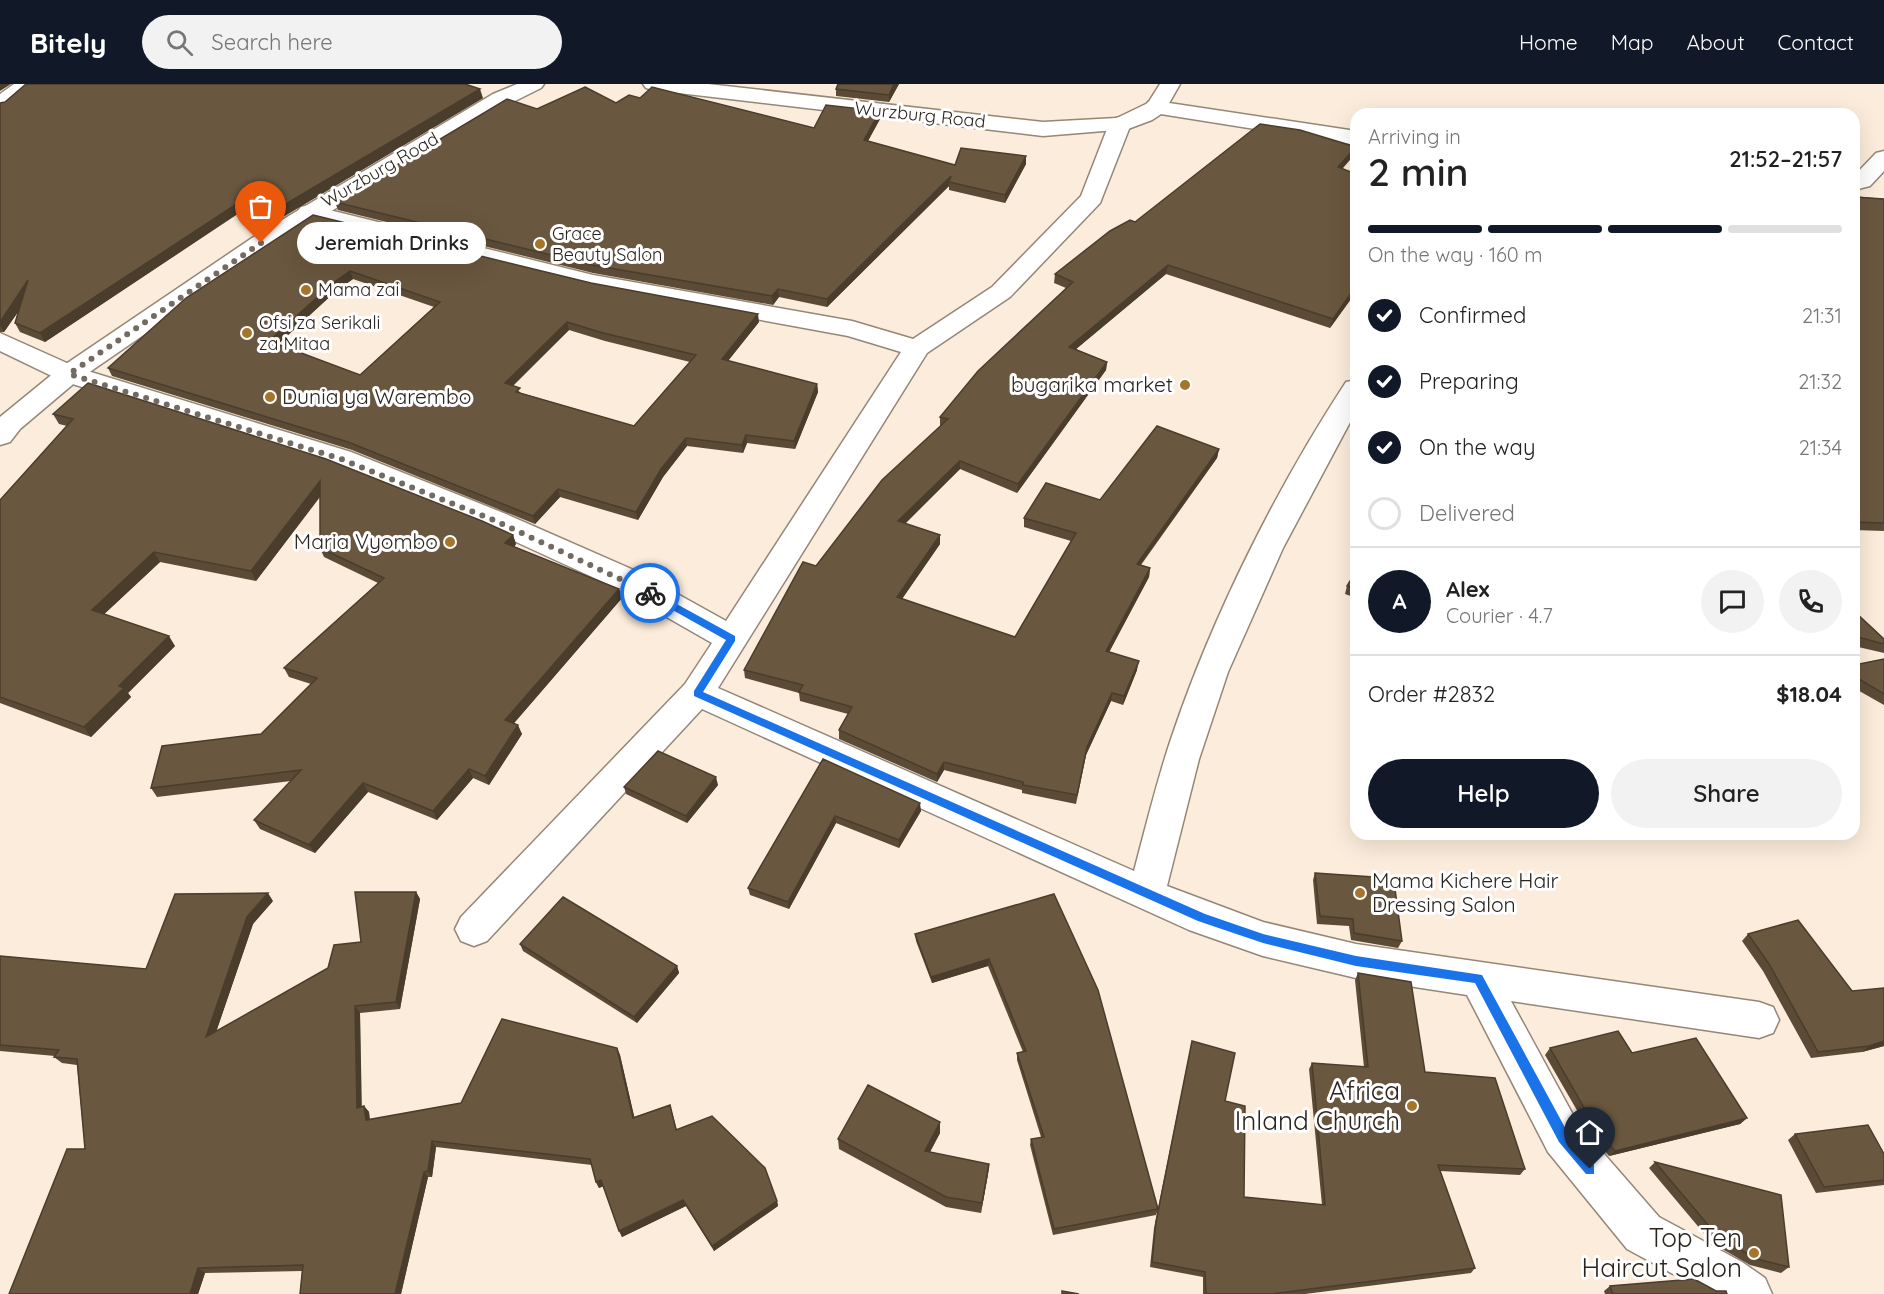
<!DOCTYPE html>
<meta charset="utf-8">
<style>
:root{--surface:#fff;--page:#f2f2f2;--text:#222;--muted:#767676;--line:#e0e0e0;--accent:#111827}
body{margin:0;font-family:Quicksand,sans-serif;background:var(--page);color:var(--text);height:100vh;display:flex;flex-direction:column;font-size:22px;white-space:nowrap}
*{box-sizing:border-box;margin:0}
p{font-size:20px;color:var(--muted)}
.icon{flex:none;width:33px;height:33px;fill:none;stroke:currentColor;stroke-width:2;stroke-linecap:round;stroke-linejoin:round}
.map{position:relative;flex:1;overflow:hidden}
.side{position:absolute;left:1350px;top:24px;width:510px;height:732px;display:flex;flex-direction:column;background:var(--surface);border-radius:18px;box-shadow:0 6px 24px #0002}
.side>*{flex:none}
.pin{position:absolute;display:grid;place-items:center;width:51px;height:51px;color:#fff;margin:-62px -26px;border-radius:50% 50% 50% 0;rotate:-45deg;box-shadow:0 0 6px #0007}
.pin .icon{rotate:45deg}
.courier{position:absolute;display:grid;place-items:center;width:60px;height:60px;margin:-30px;border:4px solid #1a73e8;border-radius:50%;background:#fff;color:#222;box-shadow:0 2px 8px #0007}
.bubble{position:absolute;height:42px;border-radius:21px;background:var(--surface);box-shadow:0 6px 24px #0002;font-size:20px;font-weight:600;line-height:42px;text-align:center}
.overview em{font-style:normal;font-weight:600}
.overview div{display:flex;flex-direction:column-reverse}
.overview{display:flex;align-items:center;justify-content:space-between;height:102px;padding:0 18px}
h1{font-size:39px;font-weight:600;line-height:45px}
.bar{display:grid;grid-template-columns:repeat(4,1fr);gap:9px 6px;align-content:center;height:72px;padding:0 18px}
.bar i{height:8px;border-radius:4px;background:var(--line)}
.bar .on{background:var(--accent)}
.bar p{grid-column:span 4}
.line{display:flex;align-items:center;gap:15px;padding:0 18px;border-top:2px solid var(--line)}
.line div{flex:1}
.round{display:grid;place-items:center;flex:none;width:63px;height:63px;border-radius:32px;background:var(--page)}
ol{padding:0 18px;list-style:none}
li{display:flex;align-items:center;gap:18px;height:66px}
li p{margin-inline-start:auto}
li .icon{padding:6px;border-radius:50%;background:var(--accent);color:#fff;stroke-width:4}
li:last-child{color:var(--muted)}
li i{width:33px;height:33px;border:3px solid var(--line);border-radius:50%}
.cta{display:flex;gap:12px;margin-top:auto;padding:12px 18px}
.cta a{flex:1;height:69px;border-radius:36px;background:var(--accent);color:#fff;font-size:24px;font-weight:600;line-height:69px;text-align:center}
.cta a+a{background:var(--page);color:var(--text)}
header{display:flex;align-items:center;gap:36px;box-sizing:border-box;height:84px;padding:0 30px;background:var(--accent);color:#fff}
header strong{font-size:28px}
nav{display:flex;gap:33px;margin-inline-start:auto;font-size:21px}
.search{width:420px;height:54px;background:var(--page);display:flex;align-items:center;gap:15px;box-sizing:border-box;padding:0 21px;border-radius:33px;color:var(--muted);font-size:22px}
.map>svg:first-child{display:block}
</style>
<header>
<strong>Bitely</strong>
<div class="search"><svg class="icon" aria-label="search" viewBox="0 0 24 24"><circle cx="10" cy="10" r="6"/><path d="M15 15l6 6"/></svg>Search here</div>
<nav><a>Home</a><a>Map</a><a>About</a><a>Contact</a></nav>
</header>
<div class="map">
<svg width="1884" height="1210" viewBox="0 0 1884 1210">
<rect width="100%" height="100%" fill="#fbecdb"/>
<g fill="none" stroke-linecap="round" stroke-linejoin="round">
<g stroke="#948777" stroke-width="3">
<path id="street" d="M14,0H37L8,25L0,26V10Z
M1156,17L1356,47V61L1148,28L1145,23L1148,18Z
M1120,33L1128,35L1131,40L1100,119L1010,213L927,269L718,604L1134,787C1146,742 1157,696 1172,652C1213,531 1276,405 1346,298L1356,296V327L1283,464L1228,588L1199,675L1167,802L1263,838L1356,860L1759,918L1773,923L1779,936L1773,949L1759,954L1511,917L1578,1040L1659,1133L1742,1178L1765,1194L1772,1210H1710L1627,1165L1548,1068L1467,911L1356,894L1263,872L1189,846L702,625L487,857L474,862L461,857L455,845L461,833L685,600L712,559L614,503L486,444L331,382L60,296L0,267V249L78,284L351,368L506,430L636,487L726,537L901,268L848,252L593,205L301,133L297,128L301,123L309,121L593,191L852,237L913,255L992,203L1081,112L1109,40L1112,35Z
M1884,67V87L1870,102L1854,106V92L1876,69Z"/>
</g>
<g stroke="#948777" stroke-width="3">
<path id="secondary" d="M517,0H544L541,4L509,20L270,164L78,296L20,345L10,358L0,361V333L60,284L252,154L493,10Z
M643,0H708L1043,38L1117,34L1148,19L1160,0H1180L1164,28L1152,36L1128,45L1043,52L653,6L646,4Z"/>
</g>
<use href="#street" fill="#fff" fill-rule="evenodd"/>
<use href="#secondary" fill="#fff" fill-rule="evenodd"/>
</g>
<path fill="#5b4b36" fill-rule="evenodd" d="M838,0H899L889,18L836,12V5Z
M483,14L261,146L245,125L45,258L20,248L15,239L18,228L4,248H0V19Z
M640,14L814,44L880,27V35L868,57L955,81L1026,80L1005,119L949,106V102L827,223L779,213L773,221L593,189L338,126L335,118L537,25L616,19Z
M1354,71L1342,85L1356,90V208L1330,244L1166,190L1076,265L1107,278L1106,286L1017,409L960,385L905,439L940,460L902,515L1015,553L1071,457L1024,443V434L1100,416L1219,365L1217,374L1141,481L1150,484L1149,493L1109,568L1137,586L1123,621L1111,617L1086,671L1076,720L1022,709V706L944,686L937,698L839,655V646L848,630L800,617L799,609L745,594L744,586L816,482L941,342L940,341V333L1066,204L1054,199L1055,190L1135,138Z
M1854,112L1884,115V447L1854,446Z
M313,131L591,199L759,238L728,277L817,300L818,308L795,365L747,359L743,369L687,362L663,393L638,436L560,413L535,440L352,366L112,292L108,284ZM353,195L434,223L360,291L278,260L336,207ZM569,246L605,257L690,278L634,342L521,309L513,302Z
M53,330L513,451L516,460L514,463L619,505L622,514L514,639L522,650L489,701L473,694L437,736L368,708L315,769L260,745L254,736L291,697L157,713L151,704L261,650L311,600L289,593L284,584L378,499L324,473L320,464V413L256,497L160,478L104,530L175,562L128,609L131,613L91,653L0,619V416L67,342L59,340Z
M1356,487V514L1345,510L1347,502Z
M1854,527L1884,555V569L1854,562Z
M1884,575V621L1854,604V581Z
M823,675L921,727L899,764L836,739L789,825L750,811L748,804Z
M718,701L687,739L626,710L624,703Z
M1315,789L1402,857L1398,864L1351,856L1349,842L1317,840L1313,796Z
M416,808L420,815L400,925L360,929L361,1022H364L369,1028L370,1036L461,1019L617,964L620,971L634,1033L670,1021L677,1046L777,1117L778,1122L714,1167L686,1122L622,1153L603,1102L599,1104L596,1098L592,1081L436,1063L432,1093H428L401,1210H300L302,1187L205,1189L198,1210L85,1065L77,981L62,979L54,973L55,972L0,967V872L146,885L273,817L253,840L216,948L328,884L361,858Z
M1054,810L1158,1125L1156,1131L1053,1151L1030,1061L1031,1055L1041,1053L1017,976V969L1023,968L988,882L932,899L916,857L915,850Z
M1748,850L1852,907L1884,904V962L1862,968L1811,974L1763,887L1742,857Z
M520,860L677,882L679,889L637,939L523,867Z
M1358,889L1425,988L1525,1085L1520,1091L1440,1087L1475,1184L1471,1189L1305,1210H1203V1193L1150,1183L1154,1144L1192,957L1225,1017L1244,1113L1322,1121L1309,985L1312,979L1364,983L1355,896Z
M1550,964L1632,969L1747,1034L1740,1040L1609,1072L1593,1054L1545,971Z
M940,1049L930,1068L989,1080L988,1090L981,1129L946,1123L839,1065L838,1055Z
M1795,1050L1884,1070V1101L1816,1109L1788,1056Z
M1655,1078L1789,1183L1781,1189L1750,1181L1712,1159L1649,1084Z
M1610,1202L1716,1207L1727,1210H1605L1604,1207Z"/>
<path fill="#4a3d2c" d="M0,0H11L0,7Z
M894,0H899L889,18V11Z
M480,5L483,14L261,146L257,137Z
M880,27V35L864,64V56Z
M1356,63L1354,71L1336,92L1338,83Z
M1026,72V80L1005,119V111Z
M951,92L949,98V102L827,223V215Z
M241,117L245,125L45,258L40,249Z
M1168,181L1166,190L1069,271V263Z
M350,187L353,195L336,207L273,265L269,257L333,199Z
M28,196L34,205L4,248L0,242V238Z
M1356,202V208L1330,244L1333,235Z
M778,205L779,213L773,221L772,212Z
M758,230L759,238L723,283L722,275Z
M567,238L569,246L507,307L505,299Z
M1107,278L1106,286L1017,409L1018,400Z
M817,300L818,308L795,365L794,357Z
M746,351L747,359L743,369L742,361Z
M686,354L687,362L663,393L638,436L636,428L661,385Z
M1219,365L1217,374L1135,488L1137,480Z
M960,377V385L899,446L898,437Z
M320,397L324,407L256,497L251,487Z
M558,405L560,413L535,440L533,432Z
M513,451L516,460L509,469L505,459Z
M940,451V460L897,522V513Z
M154,468L160,478L98,536L92,526Z
M1150,484L1149,493L1105,576L1106,567Z
M619,505L622,514L509,645L505,636Z
M169,552L175,562L128,609L131,613L91,653L84,643L119,602Z
M1139,577L1137,586L1123,621L1124,612Z
M1112,609L1111,617L1086,671L1076,720L1087,663Z
M518,641L522,650L489,701L485,692Z
M944,678V686L937,698V690Z
M469,685L473,694L437,736L433,727Z
M716,693L718,701L687,739L686,732Z
M363,699L368,708L315,769L309,761Z
M920,719L921,727L899,764V756Z
M835,732L836,739L789,825L788,818Z
M416,808L420,815L400,925L396,918Z
M268,809L273,817L253,840L212,960L206,953L247,833Z
M989,875L988,882L932,899L931,893Z
M677,882L679,889L637,939L634,933Z
M355,922L360,929L362,1030L357,1024Z
M1884,957V962L1862,968L1869,962Z
M617,964L620,971L636,1040L633,1034Z
M364,1022L369,1028L370,1043L366,1036Z
M1747,1034L1740,1040L1609,1072L1615,1067Z
M940,1038V1049L925,1077V1067Z
M432,1057L436,1063L432,1093L428,1087Z
M989,1080L988,1090L981,1129L982,1119Z
M424,1088L428,1093L401,1210H395Z
M601,1096L604,1102L599,1104L596,1098Z
M683,1116L686,1122L622,1153L619,1147Z
M777,1117L778,1122L714,1167L712,1162Z
M198,1184L205,1189L198,1210H190Z"/>
<path fill="#6a573f" stroke="#4a3d2c" stroke-width="1.5" fill-rule="evenodd" d="M26,0H465L480,5L257,137L241,117L40,249L15,239L28,196L0,238V19L5,18Z
M838,0H894L889,11L836,5Z
M585,3L616,19L629,11L640,14L652,3L814,44L826,21L880,27L864,56L955,81L961,64L1026,72L1005,111L949,98L951,92L827,215L778,205L772,212L592,181L335,118L507,15L537,25Z
M1260,40L1300,46L1356,63L1338,83L1356,90V202L1333,235L1168,181L1069,263L1107,278L1018,400L960,377L898,437L940,451L897,513L1015,553L1076,449L1024,434L1046,399L1100,416L1157,342L1219,365L1137,480L1150,484L1106,567L1139,577L1124,612L1112,609L1087,663L1077,711L1023,701V698L944,678L937,690L839,646L852,623L799,608L803,601L744,586L803,478L816,482L882,396L948,335L940,333L978,287L1073,198L1055,190L1110,147L1130,136L1135,138Z
M1854,113L1884,115V439L1854,438Z
M313,131L591,199L758,230L722,275L817,300L794,357L746,351L742,361L686,354L661,385L636,428L558,405L533,432L348,358L108,284L186,214ZM350,187L440,218L360,291L269,257L333,199ZM567,238L603,249L696,271L634,342L516,308L520,304L505,299Z
M88,299L326,375L482,437L513,451L505,459L619,505L505,636L518,641L485,692L469,685L433,727L363,699L309,761L254,736L301,686L151,704L162,662L261,650L317,594L284,584L384,494L320,464V397L251,487L154,468L92,526L169,552L119,602L124,604L84,643L0,613V416L73,335L53,330Z
M1356,487V505L1347,502Z
M1854,527L1884,555V560L1854,552Z
M1884,575V610L1854,592V581Z
M658,667L716,693L686,732L624,703Z
M823,675L920,719L899,756L835,732L788,818L748,804Z
M1315,789L1374,793L1395,805L1402,857L1354,849L1353,835L1320,832Z
M355,808H416L396,918L355,922L357,1024L364,1022L366,1036L461,1019L502,935L617,964L633,1034L670,1021L676,1046L712,1032L765,1084L777,1117L712,1162L683,1116L619,1147L601,1096L596,1098L590,1075L432,1057L428,1087L424,1088L395,1210H300L303,1181L198,1184L190,1210H9L67,1065H85L77,975L54,973L59,966L0,961V872L146,885L175,810L268,809L247,833L206,953L328,884L334,861L361,858Z
M1054,810L1098,906L1158,1125L1054,1145L1031,1055L1044,1053L1017,969L1026,967L989,875L931,893L915,850Z
M563,813L677,882L634,933L520,860Z
M1798,836L1852,907L1884,904V957L1869,962L1818,968L1769,880L1748,850Z
M1358,889L1411,898L1425,988L1495,994L1525,1085L1438,1081L1475,1184L1271,1210H1272H1206L1205,1188L1152,1178L1156,1138L1192,957L1235,969L1225,1017L1245,1022L1244,1113L1325,1121L1312,979L1368,983Z
M1618,947L1632,969L1696,954L1747,1034L1615,1067L1598,1048L1550,964Z
M868,1001L940,1038L925,1067L989,1080L982,1119L946,1113L838,1055Z
M1868,1041L1884,1070V1096L1824,1103L1795,1050Z
M1655,1078L1781,1111L1789,1183L1757,1175L1719,1154Z
M1694,1195L1716,1207H1726L1727,1210H1613L1610,1202Z
M1062,1207L1079,1210H1062Z"/>
<path fill="#1a73e8" d="M646,507H653L735,552V557L703,608L1205,830L1263,850L1356,872L1482,891L1568,1049L1594,1081V1090H1586L1559,1058L1475,899L1356,882L1263,859L1198,837L694,612V607L726,556L646,511Z"/>
<g fill="none" stroke-linecap="round" stroke-linejoin="round">
<path stroke="#736b61" stroke-width="6" stroke-dasharray="0 10.8" d="M261,159L69,290L341,375L496,437L650,509"/>
</g>
<g fill="#a6742a" stroke="#fff" stroke-width="2">
<circle cx="540" cy="160" r="6"/>
<circle cx="306" cy="206" r="6"/>
<circle cx="247" cy="249" r="6"/>
<circle cx="1185" cy="301" r="6"/>
<circle cx="270" cy="313" r="6"/>
<circle cx="450" cy="458" r="6"/>
<circle cx="1360" cy="809" r="6"/>
<circle cx="1412" cy="1022" r="6"/>
<circle cx="1754" cy="1169" r="6"/>
</g>
<g text-anchor="middle" stroke-width="6" stroke-linejoin="round" paint-order="stroke">
<g font-size="18" fill="#2a251f" stroke="#fff">
<text transform="translate(920 31) rotate(6)" y="6">Wurzburg Road</text>
<text transform="translate(380 86) rotate(-30)" y="6">Wurzburg Road</text>
</g>
<g font-size="18" fill="#2a251f" stroke="#fff" text-anchor="start">
<text x="552" y="156">Grace<tspan x="552" dy="21">Beauty Salon</tspan></text>
<text x="318" y="212">Mama zai</text>
<text x="259" y="245">Ofsi za Serikali<tspan x="259" dy="21">za Mitaa</tspan></text>
</g>
<g font-size="21" fill="#2a251f" stroke="#fff" text-anchor="end">
<text x="1173" y="308">bugarika market</text>
<text x="282" y="320" text-anchor="start">Dunia ya Warembo</text>
<text x="438" y="465">Maria Vyombo</text>
<text x="1372" y="804" text-anchor="start">Mama Kichere Hair<tspan x="1372" dy="24">Dressing Salon</tspan></text>
</g>
<g font-size="26" fill="#2a251f" stroke="#fff" text-anchor="end">
<text x="1400" y="1016">Africa<tspan x="1400" dy="30">Inland Church</tspan></text>
<text x="1742" y="1163">Top Ten<tspan x="1742" dy="30">Haircut Salon</tspan></text>
</g>
</g>
</svg>
<div class="pin" style="left:261px;top:159px;background:#ea580c"><svg class="icon" aria-label="bag" viewBox="0 0 24 24"><path d="M5 8h14l-1 12H6zM9 8a3 3 0 0 1 6 0"/></svg></div>
<div class="pin" style="left:1590px;top:1085px;background:#1f2937"><svg class="icon" aria-label="home" viewBox="0 0 24 24"><path d="M3 11l9-7 9 7M6 9v11h12V9"/></svg></div>
<div class="courier" style="left:650px;top:509px"><svg class="icon" aria-label="bike" viewBox="0 0 24 24"><circle cx="6" cy="16" r="4"/><circle cx="18" cy="16" r="4"/><path d="M6 16l4-8h5l3 8M10 8l3 8H6M13 5h3"/></svg></div>
<div class="bubble" style="left:297px;top:138px;width:189px">Jeremiah Drinks</div>
<section class="side">
<div class="overview"><div><h1>2 min</h1><p>Arriving in</p></div><em>21:52–21:57</em></div>
<div class="bar"><i class="on"></i><i class="on"></i><i class="on"></i><i></i><p>On the way · 160 m</p></div>
<ol>
<li><svg class="icon" aria-label="check" viewBox="0 0 24 24"><path d="M5 12l5 5 9-10"/></svg>Confirmed<p>21:31</p></li>
<li><svg class="icon" aria-label="check" viewBox="0 0 24 24"><path d="M5 12l5 5 9-10"/></svg>Preparing<p>21:32</p></li>
<li><svg class="icon" aria-label="check" viewBox="0 0 24 24"><path d="M5 12l5 5 9-10"/></svg>On the way<p>21:34</p></li>
<li><i></i>Delivered</li>
</ol>
<div class="line" style="height:108px"><b class="round" style="background:var(--accent);color:#fff">A</b><div><b>Alex</b><p>Courier · 4.7</p></div><a class="round"><svg class="icon" aria-label="chat" viewBox="0 0 24 24"><path d="M4 5h16v11H9l-5 4z"/></svg></a><a class="round"><svg class="icon" aria-label="phone" viewBox="0 0 24 24"><path d="M5 4h4l2 5-3 2q2 4 5 5l2-3 5 2v4C11 20 4 13 5 4z"/></svg></a></div>
<div class="line" style="height:78px"><div>Order #2832</div><b>$18.04</b></div>
<div class="cta"><a>Help</a><a>Share</a></div>
</section>
</div>
